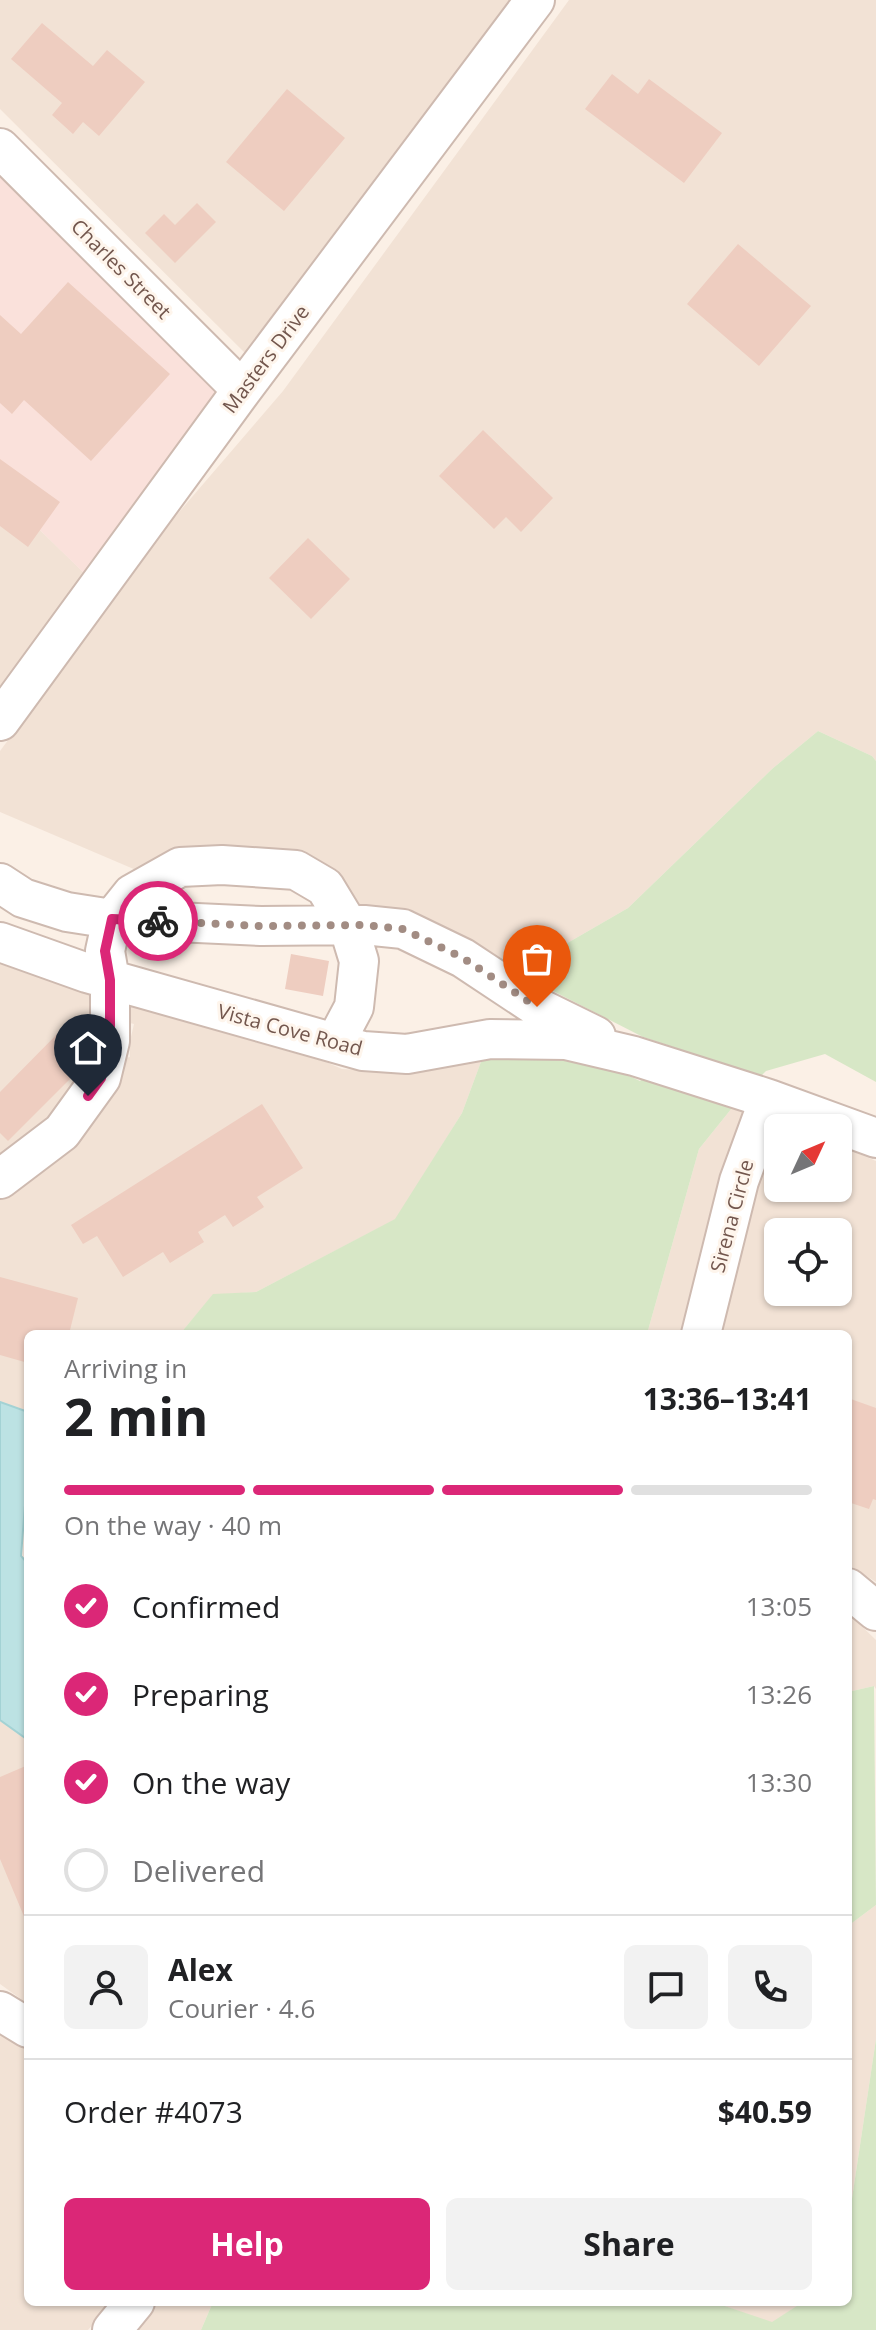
<!DOCTYPE html>
<meta charset="utf-8">
<style>
:root{--surface:#fff;--page:#f2f2f2;--text:#202124;--muted:#757577;--line:#e0e0e0;--accent:#db2777}
body{margin:0;font-family:"Open Sans",sans-serif;background:var(--page);color:var(--text);height:100vh;display:flex;flex-direction:column;font-size:30px;white-space:nowrap}
*{box-sizing:border-box;margin:0}
p{font-size:26px;color:var(--muted)}
.icon{flex:none;width:44px;height:44px;fill:none;stroke:currentColor;stroke-width:2;stroke-linecap:round;stroke-linejoin:round}
.map{position:relative;flex:1;overflow:hidden}
.side{position:absolute;left:24px;top:1330px;width:828px;height:976px;display:flex;flex-direction:column;background:var(--surface);border-radius:12px;box-shadow:0 2px 6px #0004}
.side>*{flex:none}
.needle{width:52px;rotate:46deg}
.buttons{position:absolute;left:764px;top:1114px;display:grid;gap:16px}
.buttons a{display:grid;place-items:center;width:88px;height:88px;border-radius:12px;background:var(--surface);box-shadow:0 2px 6px #0004;font-size:40px}
.pin{position:absolute;display:grid;place-items:center;width:68px;height:68px;color:#fff;margin:-82px -34px;border-radius:50% 50% 50% 0;rotate:-45deg;box-shadow:0 0 8px #0007}
.pin .icon{rotate:45deg}
.courier{position:absolute;display:grid;place-items:center;width:80px;height:80px;margin:-40px;border:6px solid #db2777;border-radius:50%;background:#fff;color:#222;box-shadow:0 2px 10px #0007}
.head em{font-style:normal;font-weight:700}
.head div{display:flex;flex-direction:column-reverse}
.head{display:flex;align-items:center;justify-content:space-between;height:136px;padding:0 40px}
h1{font-size:52px;font-weight:700;line-height:60px}
.bar{display:grid;grid-template-columns:repeat(4,1fr);gap:12px 8px;align-content:center;height:96px;padding:0 40px}
.bar i{height:10px;border-radius:6px;background:var(--line)}
.bar .active{background:var(--accent)}
.bar p{grid-column:span 4}
.line{display:flex;align-items:center;gap:20px;padding:0 40px;border-top:2px solid var(--line)}
.line div{flex:1}
.round{display:grid;place-items:center;flex:none;width:84px;height:84px;border-radius:12px;background:var(--page)}
ol{padding:0 40px;list-style:none}
li{display:flex;align-items:center;gap:24px;height:88px}
li p{margin-inline-start:auto}
li .icon{padding:8px;border-radius:50%;background:var(--accent);color:#fff;stroke-width:4}
li:last-child{color:var(--muted)}
li i{width:44px;height:44px;border:4px solid var(--line);border-radius:50%}
.button{display:flex;gap:16px;margin-top:auto;padding:16px 40px}
.button a{flex:1;height:92px;border-radius:12px;background:var(--accent);color:#fff;font-size:32px;font-weight:700;line-height:92px;text-align:center}
.button a+a{background:var(--page);color:var(--text)}
.map>svg:first-child{display:block}
</style>
<div class="map">
<svg width="876" height="2330" viewBox="0 0 876 2330">
<rect width="100%" height="100%" fill="#fbf0e6"/>
<path fill="#f2e2d5" fill-rule="evenodd" d="M0,0H513L246,354L0,109Z
M569,0H876V761L872,756L818,731L772,769L628,908L519,971L475,942L414,911L360,905L336,870L308,853L226,846L182,848L136,870L0,812V751L168,525L283,391Z
M0,491L86,575L0,691Z
M0,964L91,995V1041L83,1071L49,1120L0,1156Z
M130,1006L326,1062L342,1069L408,1073L482,1059L462,1113L396,1219L256,1292L213,1295L180,1334H28V1412L0,1402V1199L8,1196L117,1087L126,1058L130,1057V1041L134,1024L130,1023Z
M732,1108L744,1113L720,1179L682,1334H647L699,1149Z
M778,1129V1188H838V1145L876,1161V1582L848,1564V1334H720L758,1184ZM778,1232H838V1292H778Z
M848,1613L876,1640V1689L874,1686L848,1692Z
M0,1720L28,1740V2004L0,1984Z
M876,1905V2039L848,2225V1926Z
M0,2035L28,2049V2302H111L88,2330H0Z
M158,2302H213L201,2330H135Z
M713,2302H803L772,2323Z"/>
<path fill="#fae1db" d="M0,176L217,394L86,575L0,491Z"/>
<path fill="#d7e7c6" d="M818,731L872,756L876,761V1082L825,1054L766,1071L761,1076L643,1037L549,989L519,971L628,908L772,769Z
M489,1058C539,1059 593,1058 640,1081L642,1079L732,1108L699,1149L647,1334H180L213,1294L256,1292L395,1219L462,1113L482,1059Z
M874,1686L876,1905L848,1926V1692Z
M876,2039V2330H201L213,2302H713L772,2322L803,2302H848V2225Z"/>
<path fill="#bce2e3" stroke="#a3d2d4" stroke-width="2" d="M0,1402L28,1412V1502L25,1505L21,1556L28,1564V1740L0,1720Z"/>
<path fill="#eecdc0" d="M42,23L93,66L107,50L145,82L99,136L83,122L73,134L52,115L62,103L11,59Z
M612,74L638,94L649,79L722,133L684,183L585,109Z
M287,89L345,138L284,211L226,162Z
M197,203L216,222L175,263L145,233L164,214L175,225Z
M738,244L811,306L759,366L687,304Z
M68,282L170,374L91,461L24,400L12,414L0,403V315L21,334Z
M483,430L553,498L521,532L506,517L494,529L439,476Z
M0,459L60,502L28,547L0,526Z
M308,538L350,579L311,619L269,578Z
M291,954L329,961L323,996L285,989Z
M64,1027L93,1056L8,1141L0,1133V1092Z
M262,1104L303,1168L257,1197L264,1207L233,1227L225,1215L198,1232L204,1242L170,1263L163,1252L123,1277L97,1236L83,1244L71,1225Z
M0,1277L78,1298L69,1334H28V1363L0,1355Z
M848,1398L876,1408V1500L873,1499L869,1509L848,1502Z
M28,1765V1926L0,1859V1777Z"/>
<g fill="none" stroke-linecap="round" stroke-linejoin="round">
<g stroke="#cebab0" stroke-width="42">
<path id="minor" d="M0,148L242,390
M0,721L242,390L535,0
M0,883L23,898L67,912L112,919L261,926L364,925L403,929L463,958L537,1007L596,1036
M0,942L87,973L363,1051L407,1054L490,1039L566,1040L634,1056L769,1099L876,1138
M0,1179L62,1132L101,1078L110,1041V980L105,951L112,919L132,894L180,867L222,865L296,870L325,887L348,925L359,961L354,1007L335,1043
M701,1334L739,1181L769,1099
M848,1588L876,1611
M0,2011L28,2028
M112,2330L135,2302"/>
</g>
<use href="#minor" stroke="#fff" stroke-width="38"/>
</g>
<g fill="none" stroke-linecap="round" stroke-linejoin="round">
<path stroke="#a28c83" stroke-width="8" stroke-dasharray="0 14.4" d="M158,921L261,926L364,925L403,929L463,958L537,1007"/>
<path stroke="#db2777" stroke-width="10" d="M88,1096L101,1078L110,1041V980L105,951L112,919L158,921"/>
</g>
<g text-anchor="middle" stroke-width="6" stroke-linejoin="round" paint-order="stroke">
<g font-size="20" fill="#72564d" stroke="#fef5ec">
<text transform="translate(121 269) rotate(45)" y="7">Charles Street</text>
<text transform="translate(266 359) rotate(-53)" y="7">Masters Drive</text>
<text transform="translate(290 1030) rotate(15)" y="7">Vista Cove Road</text>
<text transform="translate(732 1216) rotate(-75)" y="7">Sirena Circle</text>
</g>
</g>
</svg>
<div class="buttons">
<a><svg class="needle" viewBox="-14 -14 28 28"><path d="M0-13l5 13h-10z" fill="#e53935"/><path d="M0 13l5-13h-10z" fill="#757577"/></svg></a>
<a><svg class="icon" aria-label="locate" viewBox="0 0 24 24"><circle cx="12" cy="12" r="6"/><path d="M12 2v4M12 18v4M2 12h4M18 12h4"/></svg></a>
</div>
<div class="pin" style="left:537px;top:1007px;background:#ea580c"><svg class="icon" aria-label="bag" viewBox="0 0 24 24"><path d="M5 8h14l-1 12H6zM9 8a3 3 0 0 1 6 0"/></svg></div>
<div class="pin" style="left:88px;top:1096px;background:#1f2937"><svg class="icon" aria-label="home" viewBox="0 0 24 24"><path d="M3 11l9-7 9 7M6 9v11h12V9"/></svg></div>
<div class="courier" style="left:158px;top:921px"><svg class="icon" aria-label="bike" viewBox="0 0 24 24"><circle cx="6" cy="16" r="4"/><circle cx="18" cy="16" r="4"/><path d="M6 16l4-8h5l3 8M10 8l3 8H6M13 5h3"/></svg></div>
<section class="side">
<div class="head"><div><h1>2 min</h1><p>Arriving in</p></div><em>13:36–13:41</em></div>
<div class="bar"><i class="active"></i><i class="active"></i><i class="active"></i><i></i><p>On the way · 40 m</p></div>
<ol>
<li><svg class="icon" aria-label="check" viewBox="0 0 24 24"><path d="M5 12l5 5 9-10"/></svg>Confirmed<p>13:05</p></li>
<li><svg class="icon" aria-label="check" viewBox="0 0 24 24"><path d="M5 12l5 5 9-10"/></svg>Preparing<p>13:26</p></li>
<li><svg class="icon" aria-label="check" viewBox="0 0 24 24"><path d="M5 12l5 5 9-10"/></svg>On the way<p>13:30</p></li>
<li><i></i>Delivered</li>
</ol>
<div class="line" style="height:144px"><a class="round"><svg class="icon" aria-label="person" viewBox="0 0 24 24"><circle cx="12" cy="8" r="4"/><path d="M4 21q1-7 8-7t8 7"/></svg></a><div><b>Alex</b><p>Courier · 4.6</p></div><a class="round"><svg class="icon" aria-label="chat" viewBox="0 0 24 24"><path d="M4 5h16v11H9l-5 4z"/></svg></a><a class="round"><svg class="icon" aria-label="phone" viewBox="0 0 24 24"><path d="M5 4h4l2 5-3 2q2 4 5 5l2-3 5 2v4C11 20 4 13 5 4z"/></svg></a></div>
<div class="line" style="height:104px"><div>Order #4073</div><b>$40.59</b></div>
<div class="button"><a>Help</a><a>Share</a></div>
</section>
</div>
